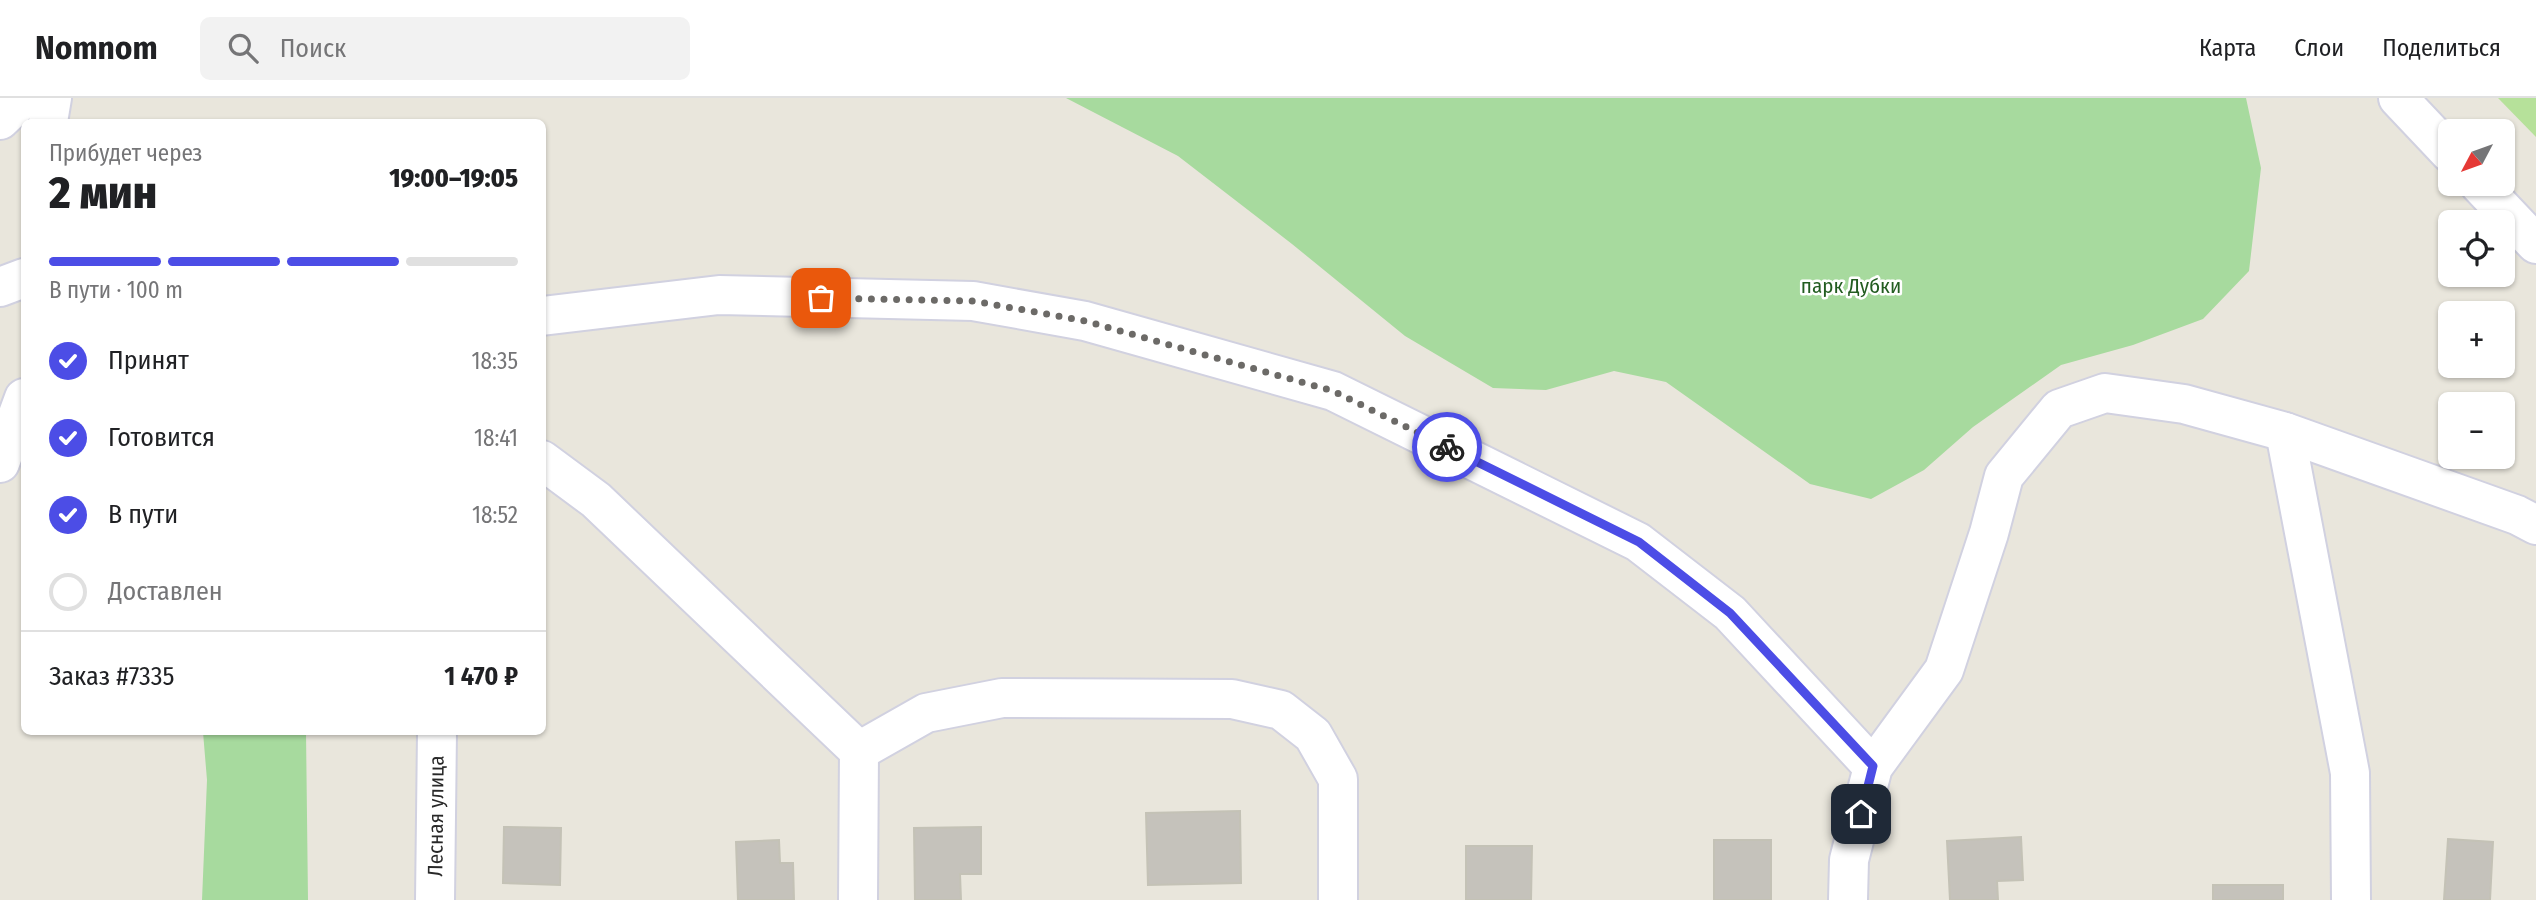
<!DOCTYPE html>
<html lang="ru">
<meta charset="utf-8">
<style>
:root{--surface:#fff;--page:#f2f2f2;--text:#202124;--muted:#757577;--line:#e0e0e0;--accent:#4c4de6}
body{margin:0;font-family:"Fira Sans Condensed",sans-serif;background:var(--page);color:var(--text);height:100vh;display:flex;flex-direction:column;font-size:26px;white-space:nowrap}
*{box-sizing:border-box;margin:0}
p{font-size:23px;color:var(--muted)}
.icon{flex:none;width:38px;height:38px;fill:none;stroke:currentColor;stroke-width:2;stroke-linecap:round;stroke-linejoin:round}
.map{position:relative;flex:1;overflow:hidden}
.side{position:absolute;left:21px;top:21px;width:525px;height:616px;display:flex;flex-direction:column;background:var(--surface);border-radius:10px;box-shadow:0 2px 5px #0004}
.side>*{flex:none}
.needle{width:46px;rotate:229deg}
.fabs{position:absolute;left:2438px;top:21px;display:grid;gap:14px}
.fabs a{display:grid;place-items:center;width:77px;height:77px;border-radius:10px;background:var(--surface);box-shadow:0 2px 5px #0004;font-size:35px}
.pin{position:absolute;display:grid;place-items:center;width:60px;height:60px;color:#fff;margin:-30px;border-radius:14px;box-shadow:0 4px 10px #0006}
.courier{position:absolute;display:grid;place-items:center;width:70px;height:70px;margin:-35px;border:5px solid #4c4de6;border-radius:50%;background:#fff;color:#222;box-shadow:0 2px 9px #0007}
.head em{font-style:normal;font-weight:800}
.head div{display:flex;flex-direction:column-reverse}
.head{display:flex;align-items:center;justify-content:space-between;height:119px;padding:0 28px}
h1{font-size:46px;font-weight:800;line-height:52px}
.bar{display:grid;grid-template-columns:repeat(4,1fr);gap:10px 7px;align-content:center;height:84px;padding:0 28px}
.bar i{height:9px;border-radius:5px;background:var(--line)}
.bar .active{background:var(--accent)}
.bar p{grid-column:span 4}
.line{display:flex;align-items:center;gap:18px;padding:0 28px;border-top:2px solid var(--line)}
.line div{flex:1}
ol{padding:0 28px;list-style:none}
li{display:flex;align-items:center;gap:21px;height:77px}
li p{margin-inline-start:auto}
li .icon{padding:7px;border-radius:50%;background:var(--accent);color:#fff;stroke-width:4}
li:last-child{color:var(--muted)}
li i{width:38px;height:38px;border:4px solid var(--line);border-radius:50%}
header{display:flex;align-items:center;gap:42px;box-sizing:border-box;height:98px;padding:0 35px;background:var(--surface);border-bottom:2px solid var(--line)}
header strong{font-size:33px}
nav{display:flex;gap:38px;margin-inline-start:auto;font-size:24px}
.search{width:490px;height:63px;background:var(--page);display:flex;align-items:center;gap:18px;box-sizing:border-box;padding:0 24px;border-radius:10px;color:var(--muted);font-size:26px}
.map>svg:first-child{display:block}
</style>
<header>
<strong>Nomnom</strong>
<div class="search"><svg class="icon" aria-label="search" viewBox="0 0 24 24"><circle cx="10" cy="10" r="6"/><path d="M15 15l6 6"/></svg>Поиск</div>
<nav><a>Карта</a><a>Слои</a><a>Поделиться</a></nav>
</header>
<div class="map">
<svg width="2536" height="802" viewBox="0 0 2536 802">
<rect width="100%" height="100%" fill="#e9e6dc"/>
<path fill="#a7da9e" d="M1066,0H2246L2261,70L2249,173L2203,221L2133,247L2061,267L1973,329L1924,372L1871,401L1810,386L1666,284L1614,273L1546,292L1493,290L1405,238L1292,146L1178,58Z
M203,634H306L308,802H202L207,682Z"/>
<path fill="#b6e19a" d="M2498,0H2536V39Z"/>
<path fill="#c5c2bb" stroke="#c4c2b6" stroke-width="2" d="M1240,713L1241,785L1148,787L1146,715Z
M504,729L561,730L560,787L503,785Z
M981,729V776H960L961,802H915L914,730Z
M2021,739L2023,782L1997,783L1998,802H1950L1947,743Z
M2448,741L2493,744L2490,802H2444Z
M779,742L780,765H793L794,802H738L736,744Z
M1714,742H1771V802H1714Z
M1466,748H1532L1531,802H1466Z
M2213,787H2283V802H2213Z"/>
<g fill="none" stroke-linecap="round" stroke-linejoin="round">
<g stroke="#d1d1e0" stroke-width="42">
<g id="minor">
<path d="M2398,0L2450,55"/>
<path d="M0,22L23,0"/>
<path d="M48,24L52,0"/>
<path d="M2479,86L2536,146"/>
<path d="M0,189L24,180"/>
<path d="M542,218L719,197L973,203L1085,223L1333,293L1638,444L1730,515L1873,669"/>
<path d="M2285,334L2350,675L2351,802"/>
<path d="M542,362L596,402L859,653"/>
<path d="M0,365L24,300"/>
<path d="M859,653L926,615L1002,600L1232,601L1281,612L1313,637L1338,681V802"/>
<path id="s1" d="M435,802L437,634"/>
<path d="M858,802L859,653"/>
<path d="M1848,802L1849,762L1873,669L1944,572L1989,435L2004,378L2059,311L2105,295L2184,306L2285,334L2517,417L2536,427"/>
</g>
</g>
<use href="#minor" stroke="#fff" stroke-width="38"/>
</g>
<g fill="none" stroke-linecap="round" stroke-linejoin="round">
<path stroke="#6c6a67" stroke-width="7" stroke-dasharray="0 12.6" d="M821,200L974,203L1085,223L1333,293L1447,349"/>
<path stroke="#4c4de6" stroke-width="9" d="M1447,349L1639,444L1730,515L1873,668L1861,716"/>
</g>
<g text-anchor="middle" stroke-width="5" stroke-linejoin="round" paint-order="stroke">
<g font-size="21" fill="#235d21" stroke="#fff">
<text x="1851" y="195">парк Дубки</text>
</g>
<g font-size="21" fill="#282828" stroke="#fff">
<text dy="7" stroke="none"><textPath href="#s1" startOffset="84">Лесная улица</textPath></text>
</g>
</g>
</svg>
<div class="fabs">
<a><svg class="needle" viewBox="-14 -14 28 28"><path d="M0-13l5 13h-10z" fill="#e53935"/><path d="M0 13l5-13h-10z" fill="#757577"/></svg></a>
<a><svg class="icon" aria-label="locate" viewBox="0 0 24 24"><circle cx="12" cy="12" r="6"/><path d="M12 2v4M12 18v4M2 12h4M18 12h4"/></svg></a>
<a>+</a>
<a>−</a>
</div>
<div class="pin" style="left:821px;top:200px;background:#ea580c"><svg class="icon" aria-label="bag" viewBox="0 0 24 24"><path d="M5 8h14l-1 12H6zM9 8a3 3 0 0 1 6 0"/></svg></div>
<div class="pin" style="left:1861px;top:716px;background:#1f2937"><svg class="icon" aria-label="home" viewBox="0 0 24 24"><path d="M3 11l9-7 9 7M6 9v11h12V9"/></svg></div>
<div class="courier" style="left:1447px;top:349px"><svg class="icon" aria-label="bike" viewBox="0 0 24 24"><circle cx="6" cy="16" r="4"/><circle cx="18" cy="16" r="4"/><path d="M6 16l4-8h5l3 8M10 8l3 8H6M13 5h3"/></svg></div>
<section class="side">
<div class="head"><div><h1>2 мин</h1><p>Прибудет через</p></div><em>19:00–19:05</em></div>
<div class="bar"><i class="active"></i><i class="active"></i><i class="active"></i><i></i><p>В пути · 100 m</p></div>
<ol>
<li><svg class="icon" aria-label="check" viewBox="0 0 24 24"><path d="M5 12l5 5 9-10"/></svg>Принят<p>18:35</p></li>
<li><svg class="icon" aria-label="check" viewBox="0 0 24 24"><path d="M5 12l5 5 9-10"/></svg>Готовится<p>18:41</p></li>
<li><svg class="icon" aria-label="check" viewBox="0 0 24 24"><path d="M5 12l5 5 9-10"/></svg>В пути<p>18:52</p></li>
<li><i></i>Доставлен</li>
</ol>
<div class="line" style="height:91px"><div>Заказ #7335</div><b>1 470 ₽</b></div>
</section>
</div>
